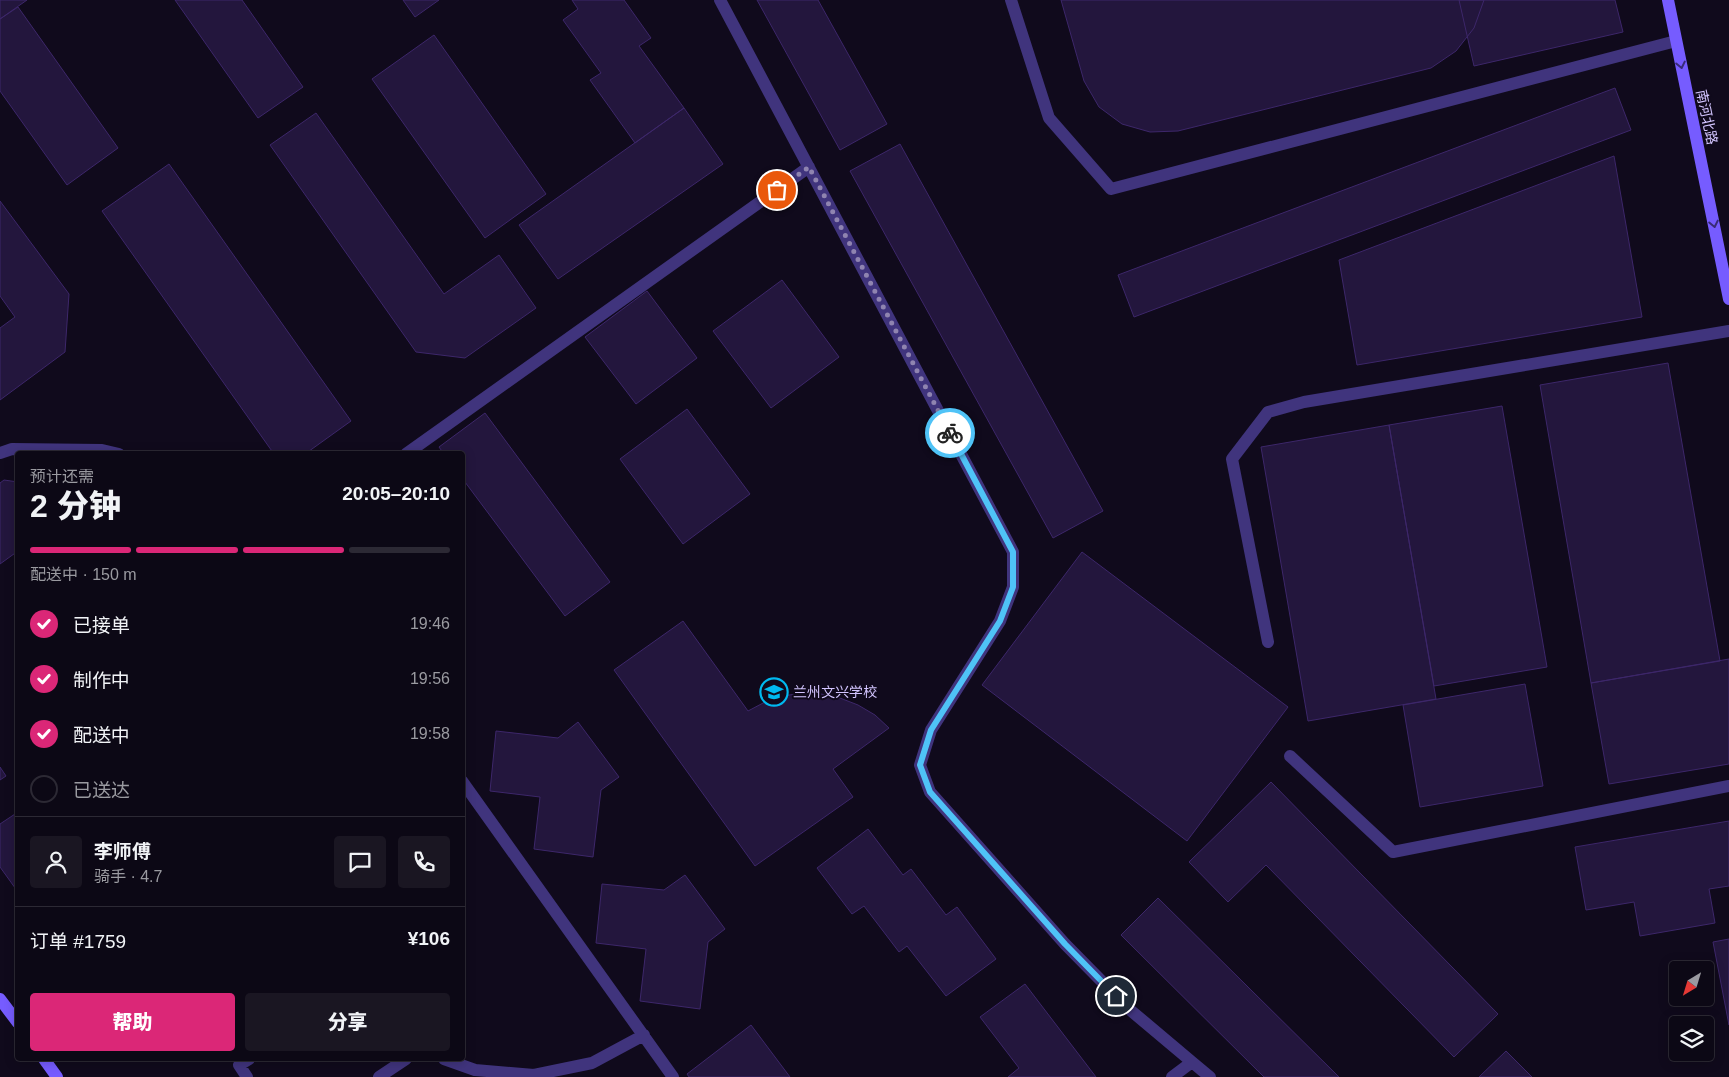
<!DOCTYPE html>
<html lang="zh">
<meta charset="utf-8">
<style>
:root{--surface:#0c0815;--page:#1a1622;--text:#f1f3f6;--muted:#9a9aa0;--line:#2c2934;--accent:#db2777}
body{margin:0;font-family:Arial,"Noto Sans SC",sans-serif;background:var(--page);color:var(--text);height:100vh;display:flex;flex-direction:column;font-size:19px;white-space:nowrap}
*{box-sizing:border-box;margin:0}
p{font-size:16px;color:var(--muted)}
.icon{flex:none;width:28px;height:28px;fill:none;stroke:currentColor;stroke-width:2;stroke-linecap:round;stroke-linejoin:round}
.map{position:relative;flex:1;overflow:hidden}
.drawer{position:absolute;left:15px;top:451px;width:450px;height:610px;display:flex;flex-direction:column;background:var(--surface);border-radius:5px;box-shadow:0 2px 12px #0003,0 0 0 1px var(--line)}
.drawer>*{flex:none}
.needle{width:32px;rotate:218deg}
.tools{position:absolute;left:1669px;top:961px;display:grid;gap:10px}
.tools a{display:grid;place-items:center;width:45px;height:45px;border-radius:5px;background:var(--surface);box-shadow:0 2px 12px #0003,0 0 0 1px var(--line);font-size:25px}
.pin{position:absolute;display:grid;place-items:center;width:42px;height:42px;color:#fff;margin:-21px;border:2px solid #fff;border-radius:50%;box-shadow:0 1px 5px #0007}
.courier{position:absolute;display:grid;place-items:center;width:50px;height:50px;margin:-25px;border:4px solid #4fc3f7;border-radius:50%;background:#fff;color:#222;box-shadow:0 1px 6px #0007}
.overview em{font-style:normal;font-weight:800}
.overview div{display:flex;flex-direction:column-reverse}
.overview{display:flex;align-items:center;justify-content:space-between;height:85px;padding:0 15px}
h1{font-size:32px;font-weight:800;line-height:38px}
.bar{display:grid;grid-template-columns:repeat(4,1fr);gap:8px 5px;align-content:center;height:60px;padding:0 15px}
.bar i{height:6px;border-radius:4px;background:var(--line)}
.bar .selected{background:var(--accent)}
.bar p{grid-column:span 4}
.line{display:flex;align-items:center;gap:12px;padding:0 15px;border-top:1px solid var(--line)}
.line div{flex:1}
.round{display:grid;place-items:center;flex:none;width:52px;height:52px;border-radius:5px;background:var(--page)}
ol{padding:0 15px;list-style:none}
li{display:flex;align-items:center;gap:15px;height:55px}
li p{margin-inline-start:auto}
li .icon{padding:5px;border-radius:50%;background:var(--accent);color:#fff;stroke-width:4}
li:last-child{color:var(--muted)}
li i{width:28px;height:28px;border:2px solid var(--line);border-radius:50%}
.action{display:flex;gap:10px;margin-top:auto;padding:10px 15px}
.action a{flex:1;height:58px;border-radius:5px;background:var(--accent);color:#fff;font-size:20px;font-weight:800;line-height:58px;text-align:center}
.action a+a{background:var(--page);color:var(--text)}
.map>svg:first-child{display:block}
</style>
<div class="map">
<svg width="1729" height="1077" viewBox="0 0 1729 1077">
<rect width="100%" height="100%" fill="#100a1c"/>
<path fill="#23163d" stroke="#3d276a" d="M0,0H27L0,19Z
M175,0H242L303,87L258,118Z
M403,0H439L415,17Z
M572,0H624L651,38L639,46L684,108L635,143L590,80L601,73L563,20L578,9Z
M757,0H818L887,124L840,150Z
M1061,0H1484L1474,28L1456,51L1431,68L1178,131L1150,132L1122,124L1099,107L1084,81Z
M1459,0H1615L1623,32L1474,66Z
M18,7L118,148L67,185L0,91V19Z
M434,35L546,194L485,238L372,79Z
M1615,88L1631,130L1134,317L1118,275Z
M684,108L723,164L558,279L519,225Z
M316,113L444,294L499,255L536,308L465,358L416,352L270,145Z
M900,144L1103,511L1053,538L850,171Z
M1614,156L1642,317L1357,365L1339,260Z
M169,164L351,421L305,454H274L102,211Z
M0,201L69,294L65,352L0,400V328L15,317L0,296Z
M782,280L839,357L771,408L713,331Z
M647,291L697,358L636,404L585,337Z
M1668,363L1720,661L1591,683L1540,385Z
M1502,406L1547,667L1434,686L1389,425Z
M687,409L750,494L683,544L620,459Z
M485,413L610,582L565,616L462,478V454H444L439,447Z
M1389,425L1436,699L1308,721L1261,447Z
M4,480L18,482V551L0,564V483Z
M1082,552L1288,707L1187,841L982,685Z
M683,621L748,711L765,702L783,696L802,693L821,694L840,698L858,705L875,715L889,728L833,769L853,797L755,866L614,670Z
M1729,659V764L1609,784L1591,683Z
M1525,684L1543,786L1420,807L1403,705Z
M578,722L619,777L601,790L593,857L534,849L540,797L490,791L496,731L558,738Z
M0,767L6,776L0,780Z
M1271,782L1498,1014L1454,1057L1266,865L1228,902L1189,862Z
M18,812V892L0,867V824Z
M1729,821V886L1709,889L1715,923L1640,936L1634,902L1586,910L1575,847Z
M868,829L903,875L911,869L946,915L957,907L996,959L946,996L907,946L899,952L864,906L852,914L817,868Z
M685,875L725,929L708,942L700,1009L640,1001L646,949L596,943L602,884L664,890Z
M1158,898L1339,1077H1264L1121,935Z
M1729,939V1025L1713,942Z
M1025,984L1096,1077H1008L1019,1068L980,1017Z
M751,1025L790,1077H689L687,1074Z
M1506,1051L1532,1077H1479Z"/>
<g fill="none" stroke-linecap="round" stroke-linejoin="round">
<path stroke="#40347d" stroke-width="12" d="M1011,0L1049,118L1111,189L1676,41
M1268,642L1232,459L1268,412L1304,402L1729,331"/>
<path stroke="#40347d" stroke-width="12" d="M720,0L1013,552V587L1000,621L931,730L920,765L930,792L1065,944L1129,1009L1192,1062
M0,453L12,449L102,450L119,454
M406,454L809,167
M1290,756L1393,852L1729,786
M462,781L673,1077
M444,1059L475,1070L534,1075L592,1063L644,1035
M247,1077L239,1065L249,1059
M379,1077L406,1059
M1172,1077L1192,1062L1210,1077"/>
<path stroke="#765cff" stroke-width="12" d="M1668,0L1729,299
M0,999L18,1023
M44,1059L57,1077"/>
</g>
<defs><path id="oneway-chevron" d="M-2-3.5L2.5 0L-2 3.5" fill="none" stroke-width="1.6" stroke-linecap="round" stroke-linejoin="round" transform="scale(1.25)"/></defs>
<g stroke="#392b77">
<use href="#oneway-chevron" transform="translate(1681 65) rotate(78)"/>
<use href="#oneway-chevron" transform="translate(1714 224) rotate(78)"/>
</g>
<g fill="none" stroke-linecap="round" stroke-linejoin="round">
<path stroke="#8f84b0" stroke-width="5" stroke-dasharray="0 9" d="M777,190L809,167L950,433"/>
<path stroke="#4fc3f7" stroke-width="6" d="M950,433L1013,552V587L1000,621L931,730L920,765L930,792L1065,944L1116,996"/>
</g>
<defs>
<g id="school-ring" transform="scale(1.4375)"><circle r="9.5" fill="#100a1c" stroke="#00b9f0" stroke-width="1.5"/><path d="M0-5L7-2L0 1L-7-2ZM-4 1L0 2.5L4 1V4Q0 6-4 4Z" fill="#00b9f0"/></g>
</defs>
<g fill-rule="evenodd">
<use href="#school-ring" x="774" y="692"/>
</g>
<g text-anchor="middle" stroke-width="4" stroke-linejoin="round" paint-order="stroke">
<g font-size="14" fill="#d3c5ff" stroke="#100a1c">
<text transform="translate(1707 117) rotate(78)" y="5">南河北路</text>
</g>
<g font-size="14" fill="#d3c5ff" stroke="#100a1c" text-anchor="start">
<text x="793" y="697">兰州文兴学校</text>
</g>
</g>
</svg>
<div class="tools">
<a><svg class="needle" viewBox="-14 -14 28 28"><path d="M0-13l5 13h-10z" fill="#e53935"/><path d="M0 13l5-13h-10z" fill="#9a9aa0"/></svg></a>
<a><svg class="icon" aria-label="layers" viewBox="0 0 24 24"><path d="M12 4l9 5-9 5-9-5zM3 14l9 5 9-5"/></svg></a>
</div>
<div class="pin" style="left:777px;top:190px;background:#ea580c"><svg class="icon" aria-label="bag" viewBox="0 0 24 24"><path d="M5 8h14l-1 12H6zM9 8a3 3 0 0 1 6 0"/></svg></div>
<div class="pin" style="left:1116px;top:996px;background:#1f2937"><svg class="icon" aria-label="home" viewBox="0 0 24 24"><path d="M3 11l9-7 9 7M6 9v11h12V9"/></svg></div>
<div class="courier" style="left:950px;top:433px"><svg class="icon" aria-label="bike" viewBox="0 0 24 24"><circle cx="6" cy="16" r="4"/><circle cx="18" cy="16" r="4"/><path d="M6 16l4-8h5l3 8M10 8l3 8H6M13 5h3"/></svg></div>
<section class="drawer">
<div class="overview"><div><h1>2 分钟</h1><p>预计还需</p></div><em>20:05–20:10</em></div>
<div class="bar"><i class="selected"></i><i class="selected"></i><i class="selected"></i><i></i><p>配送中 · 150 m</p></div>
<ol>
<li><svg class="icon" aria-label="check" viewBox="0 0 24 24"><path d="M5 12l5 5 9-10"/></svg>已接单<p>19:46</p></li>
<li><svg class="icon" aria-label="check" viewBox="0 0 24 24"><path d="M5 12l5 5 9-10"/></svg>制作中<p>19:56</p></li>
<li><svg class="icon" aria-label="check" viewBox="0 0 24 24"><path d="M5 12l5 5 9-10"/></svg>配送中<p>19:58</p></li>
<li><i></i>已送达</li>
</ol>
<div class="line" style="height:90px"><a class="round"><svg class="icon" aria-label="person" viewBox="0 0 24 24"><circle cx="12" cy="8" r="4"/><path d="M4 21q1-7 8-7t8 7"/></svg></a><div><b>李师傅</b><p>骑手 · 4.7</p></div><a class="round"><svg class="icon" aria-label="chat" viewBox="0 0 24 24"><path d="M4 5h16v11H9l-5 4z"/></svg></a><a class="round"><svg class="icon" aria-label="phone" viewBox="0 0 24 24"><path d="M5 4h4l2 5-3 2q2 4 5 5l2-3 5 2v4C11 20 4 13 5 4z"/></svg></a></div>
<div class="line" style="height:65px"><div>订单 #1759</div><b>¥106</b></div>
<div class="action"><a>帮助</a><a>分享</a></div>
</section>
</div>
